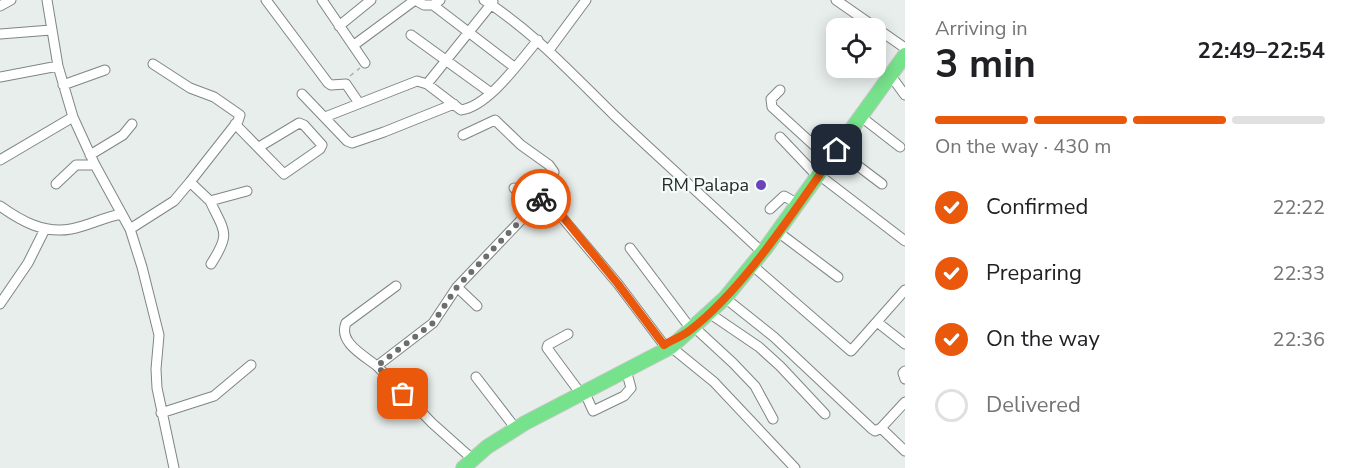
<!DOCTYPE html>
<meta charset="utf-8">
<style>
:root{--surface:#fff;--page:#f2f2f2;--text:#202124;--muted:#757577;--line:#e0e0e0;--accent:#ea580c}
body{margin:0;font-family:"Nunito Sans",sans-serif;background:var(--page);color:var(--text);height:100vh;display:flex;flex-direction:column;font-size:22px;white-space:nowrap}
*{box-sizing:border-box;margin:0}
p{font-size:20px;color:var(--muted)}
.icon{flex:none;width:33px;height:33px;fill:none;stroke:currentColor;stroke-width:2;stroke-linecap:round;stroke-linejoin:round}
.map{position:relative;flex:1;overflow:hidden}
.drawer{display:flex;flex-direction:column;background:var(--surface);width:450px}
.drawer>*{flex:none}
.fabs{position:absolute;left:826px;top:18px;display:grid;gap:12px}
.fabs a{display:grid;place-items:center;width:60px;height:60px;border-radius:12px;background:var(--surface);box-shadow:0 3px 15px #0003;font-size:30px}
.pin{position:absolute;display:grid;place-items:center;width:51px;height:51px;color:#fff;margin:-26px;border-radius:12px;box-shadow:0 3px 9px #0006}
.courier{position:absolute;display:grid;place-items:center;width:60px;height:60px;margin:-30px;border:4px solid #ea580c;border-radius:50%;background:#fff;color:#222;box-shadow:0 2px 8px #0007}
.head em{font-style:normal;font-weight:700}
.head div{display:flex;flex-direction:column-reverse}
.head{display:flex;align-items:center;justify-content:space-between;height:102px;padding:0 30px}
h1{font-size:39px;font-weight:700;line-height:45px}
.bar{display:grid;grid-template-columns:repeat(4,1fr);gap:9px 6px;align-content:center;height:72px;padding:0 30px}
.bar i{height:8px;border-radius:4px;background:var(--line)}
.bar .on{background:var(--accent)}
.bar p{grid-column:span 4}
ol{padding:0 30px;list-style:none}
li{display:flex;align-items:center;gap:18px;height:66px}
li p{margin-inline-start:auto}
li .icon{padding:6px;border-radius:50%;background:var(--accent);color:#fff;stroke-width:4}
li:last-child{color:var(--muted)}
li i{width:33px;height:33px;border:3px solid var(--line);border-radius:50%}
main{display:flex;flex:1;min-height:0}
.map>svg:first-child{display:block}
</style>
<main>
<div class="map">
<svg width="905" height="468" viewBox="0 0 905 468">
<rect width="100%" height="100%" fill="#e7eeec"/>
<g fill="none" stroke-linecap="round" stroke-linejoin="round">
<g stroke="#7f8684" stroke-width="11">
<path id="minor" d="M47,0L58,66L73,117L95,165L130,229L142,267L159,335L156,369L157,388L174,468
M266,0L328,83L331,85L346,84L359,103
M322,0L365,63
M415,0L424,5H433L440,0
M484,0C535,33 571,73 614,115C663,161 713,206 762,252
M836,0L905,48
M433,5L514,67
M0,6L11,0
M339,26L371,0
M0,34L51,30
M411,35L491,93
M354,45L415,0
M549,50L586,0
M153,64L190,88L214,97L240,115L238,121L190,182
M891,76L905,95
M0,77L58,66
M427,84L493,2
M63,85L105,70
M780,90L771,99L772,107L830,160
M302,94L347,141L352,143L384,132L454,104
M860,116L900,147
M325,117L417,81L427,84L461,110C489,106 519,62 538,40
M235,124L284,174L320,149L322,145L304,125L299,123L259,147
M463,135L495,120L521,145L549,165L554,172C552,181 545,187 544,196
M780,137L818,177
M837,150L882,184
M90,155L123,135L132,124
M0,160L73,117
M819,175L905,241
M56,184L76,165H95
M514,188L532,207
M210,201C225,233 231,233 211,264
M0,206C21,221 44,234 71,229C88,226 104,217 122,214
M770,209L784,196L798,204
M130,229L174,201L190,182L210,201L247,191
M778,232L838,277
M630,248L691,329
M752,265L851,351L905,290
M457,287L477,306
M725,298L774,337L872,429L875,431L881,428L905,402
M0,304L28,263L45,229
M709,313L759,347L780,366L825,414
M877,322L905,344
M694,327L733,363L755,386L773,419
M568,334L548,345L547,348L578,390
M671,347L714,382L795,468
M377,366C363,355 338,342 346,323L396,286
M905,371L903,373L905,379
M476,377L513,425
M584,391L593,411L624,396L631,388L626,370
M161,413L214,396L251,365
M881,428L905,451
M469,456L432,423L377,366L433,323L457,287L544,196L618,284L664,345"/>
</g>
<g stroke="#c7c8c7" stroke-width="16">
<path id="highway" d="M463,468L487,447L525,423L671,347L713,309L725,298L765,249L905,55"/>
</g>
<path stroke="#abb1b0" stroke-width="1.5" stroke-dasharray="4.5 4.5" stroke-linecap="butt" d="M350,76L360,68"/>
<use href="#minor" stroke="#fff" stroke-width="9"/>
<use href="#highway" stroke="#77e28c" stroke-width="14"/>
</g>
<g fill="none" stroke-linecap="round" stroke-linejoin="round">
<path stroke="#6a6f6d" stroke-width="6" stroke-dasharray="0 10.8" d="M403,394L377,366L433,323L457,287L541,199"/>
<path stroke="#ea580c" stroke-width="8" d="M541,199L544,196L549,200L618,284L664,345C672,340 681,337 689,331C745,288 795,209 837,150"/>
</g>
<circle fill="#6b43bb" stroke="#f4fcf9" stroke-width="2" cx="761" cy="185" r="6"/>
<g text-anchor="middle" stroke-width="4.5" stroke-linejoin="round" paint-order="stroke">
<g font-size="18" fill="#272a29" stroke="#f4fcf9" text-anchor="end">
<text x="749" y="191">RM Palapa</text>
</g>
</g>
</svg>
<div class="fabs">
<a><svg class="icon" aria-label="locate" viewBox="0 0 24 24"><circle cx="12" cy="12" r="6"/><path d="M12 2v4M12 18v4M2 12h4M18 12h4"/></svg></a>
</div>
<div class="pin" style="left:403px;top:394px;background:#ea580c"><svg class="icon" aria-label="bag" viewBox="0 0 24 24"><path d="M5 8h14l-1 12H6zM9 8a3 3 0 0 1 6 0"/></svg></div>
<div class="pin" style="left:837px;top:150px;background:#1f2937"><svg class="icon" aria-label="home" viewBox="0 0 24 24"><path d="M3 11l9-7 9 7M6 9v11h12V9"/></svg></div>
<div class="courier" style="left:541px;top:199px"><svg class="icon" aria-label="bike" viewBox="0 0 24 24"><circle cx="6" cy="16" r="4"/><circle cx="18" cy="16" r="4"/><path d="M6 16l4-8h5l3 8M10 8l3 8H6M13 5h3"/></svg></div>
</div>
<section class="drawer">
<div class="head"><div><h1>3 min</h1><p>Arriving in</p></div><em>22:49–22:54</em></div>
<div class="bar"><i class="on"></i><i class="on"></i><i class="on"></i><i></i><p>On the way · 430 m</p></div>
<ol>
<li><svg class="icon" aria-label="check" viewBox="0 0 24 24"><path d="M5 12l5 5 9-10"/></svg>Confirmed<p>22:22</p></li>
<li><svg class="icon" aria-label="check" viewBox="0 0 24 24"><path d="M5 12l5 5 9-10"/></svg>Preparing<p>22:33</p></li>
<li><svg class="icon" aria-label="check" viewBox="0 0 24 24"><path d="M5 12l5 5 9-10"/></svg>On the way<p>22:36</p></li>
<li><i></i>Delivered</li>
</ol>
</section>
</main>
